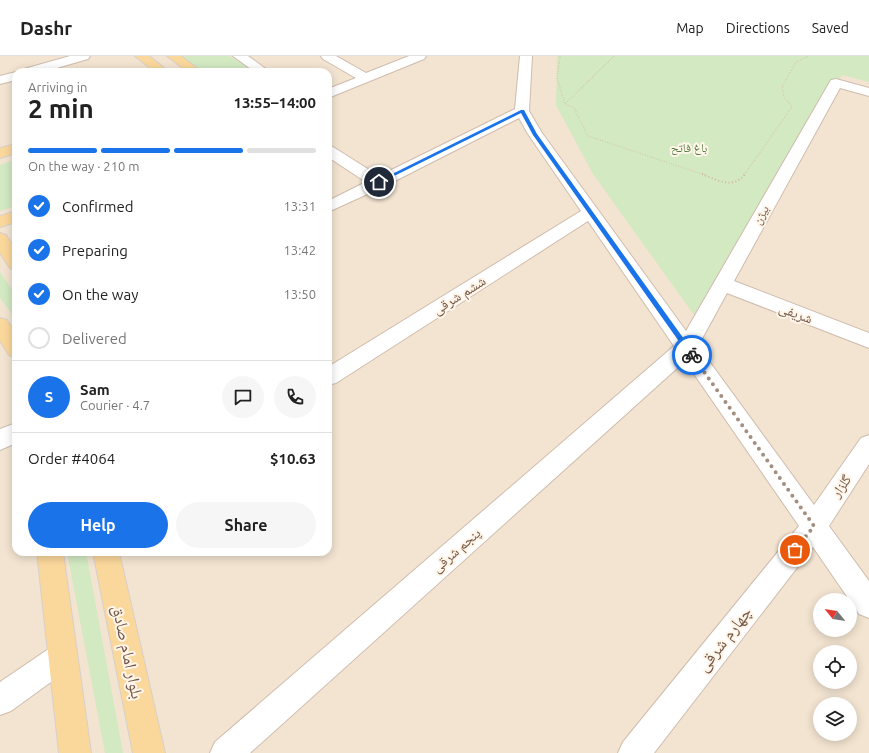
<!DOCTYPE html>
<meta charset="utf-8">
<style>
:root{--surface:#fff;--page:#f6f6f6;--text:#222;--muted:#767676;--line:#e0e0e0;--accent:#1a73e8}
body{margin:0;font-family:Ubuntu,"Noto Naskh Arabic",sans-serif;background:var(--page);color:var(--text);height:100vh;display:flex;flex-direction:column;font-size:15px;white-space:nowrap}
*{box-sizing:border-box;margin:0}
p{font-size:13px;color:var(--muted)}
.icon{flex:none;width:22px;height:22px;fill:none;stroke:currentColor;stroke-width:2;stroke-linecap:round;stroke-linejoin:round}
.map{position:relative;flex:1;overflow:hidden}
.side{position:absolute;left:12px;top:12px;width:320px;height:488px;display:flex;flex-direction:column;background:var(--surface);border-radius:12px;box-shadow:0 2px 10px #0003}
.side>*{flex:none}
.needle{width:26px;rotate:300deg}
.controls{position:absolute;left:813px;top:537px;display:grid;gap:8px}
.controls a{display:grid;place-items:center;width:44px;height:44px;border-radius:50%;background:var(--surface);box-shadow:0 2px 10px #0003;font-size:20px}
.pin{position:absolute;display:grid;place-items:center;width:34px;height:34px;color:#fff;margin:-17px;border:2px solid #fff;border-radius:50%;box-shadow:0 1px 4px #0007}
.courier{position:absolute;display:grid;place-items:center;width:40px;height:40px;margin:-20px;border:3px solid #1a73e8;border-radius:50%;background:#fff;color:#222;box-shadow:0 1px 5px #0007}
.summary em{font-style:normal;font-weight:600}
.summary div{display:flex;flex-direction:column-reverse}
.summary{display:flex;align-items:center;justify-content:space-between;height:68px;padding:0 16px}
h1{font-size:26px;font-weight:600;line-height:30px}
.bar{display:grid;grid-template-columns:repeat(4,1fr);gap:6px 4px;align-content:center;height:48px;padding:0 16px}
.bar i{height:5px;border-radius:3px;background:var(--line)}
.bar .selected{background:var(--accent)}
.bar p{grid-column:span 4}
.line{display:flex;align-items:center;gap:10px;padding:0 16px;border-top:1px solid var(--line)}
.line div{flex:1}
.round{display:grid;place-items:center;flex:none;width:42px;height:42px;border-radius:21px;background:var(--page)}
ol{padding:0 16px;list-style:none}
li{display:flex;align-items:center;gap:12px;height:44px}
li p{margin-inline-start:auto}
li .icon{padding:4px;border-radius:50%;background:var(--accent);color:#fff;stroke-width:4}
li:last-child{color:var(--muted)}
li i{width:22px;height:22px;border:2px solid var(--line);border-radius:50%}
.action{display:flex;gap:8px;margin-top:auto;padding:8px 16px}
.action a{flex:1;height:46px;border-radius:24px;background:var(--accent);color:#fff;font-size:16px;font-weight:600;line-height:46px;text-align:center}
.action a+a{background:var(--page);color:var(--text)}
header{display:flex;align-items:center;gap:24px;box-sizing:border-box;height:56px;padding:0 20px;background:var(--surface);border-bottom:1px solid var(--line)}
header strong{font-size:19px}
nav{display:flex;gap:22px;margin-inline-start:auto;font-size:14px}
.map>svg:first-child{display:block}
</style>
<header>
<strong>Dashr</strong>
<nav><a>Map</a><a>Directions</a><a>Saved</a></nav>
</header>
<div class="map">
<svg width="869" height="697" viewBox="0 0 869 697">
<rect width="100%" height="100%" fill="#fcf2e3"/>
<path fill="#f3e4d1" fill-rule="evenodd" d="M0,0H869V697H0ZM16,16H328V496H16ZM820,544H850V574H820ZM820,596H850V626H820ZM820,648H850V678H820Z"/>
<path fill="#d2e9c2" d="M180,0H230L255,16H203Z
M557,0H869V26L842,19L694,259L593,118L556,49Z
M16,103V150L0,155V109Z
M0,216L16,239V264L0,242Z
M67,496H86L123,697H105Z"/>
<g fill="none" stroke-linecap="round" stroke-linejoin="round">
<g stroke="#cfbcad" stroke-width="2">
<path id="minor" d="M70,0H90L88,3L43,16H23L24,13Z
M233,0H248L270,16H255Z
M321,0H336L366,17L409,0H426L424,3L328,42V33L356,22L323,3Z
M520,0H532L529,55L542,77L686,275L831,24L836,23L869,32V40L840,32L734,225L869,277V292L727,237L698,290L814,449L861,382L869,379V408L829,470L869,525V562L859,558L813,491L654,697H618L623,686L799,470L685,305L250,697H210L215,686L674,290L588,165L336,327L328,329V311L581,155L528,78L519,62L385,130L328,156V145L366,126L328,101V89L333,91L379,120L515,53Z
M16,16V24L0,28V20Z
M16,367V387L0,394V373Z
M63,586L73,590L77,600L73,610L11,655L0,659V626L53,590Z"/>
</g>
<g stroke="#d8d0cc" stroke-width="2">
<path id="major" d="M135,0H149L169,16H155Z
M167,0H181L202,16H188Z
M16,88V97L0,102V92Z
M16,155V166L0,171V160Z
M0,177L6,179L16,194V214L10,212L0,197Z
M0,262L7,264L16,278V302L9,299L0,285Z
M37,496H63L91,697H59Z
M93,496H119L165,697H133Z"/>
</g>
<path stroke="#d6b49e" stroke-width="1.5" stroke-dasharray="0.5 2" stroke-linecap="butt" d="M560,0L557,22L565,48
M614,0L565,48L574,52L588,80L705,119
M744,119L792,51L784,41L782,31L796,6L809,0"/>
<path stroke="#d6b49e" stroke-width="2" stroke-dasharray="1 2.5" stroke-linecap="butt" d="M702,118C717,124 733,134 745,118"/>
<use href="#minor" fill="#fff" fill-rule="evenodd"/>
<use href="#major" fill="#fad79b" fill-rule="evenodd"/>
</g>
<path fill="#1a73e8" d="M521,54H524L537,78L694,297V301H690L533,79L521,57L380,127L376,126Z"/>
<g fill="none" stroke-linecap="round" stroke-linejoin="round">
<path stroke="#a48e7f" stroke-width="4" stroke-dasharray="0 7.2" d="M692,299L814,470L795,494"/>
</g>
<g text-anchor="middle" stroke-width="4" stroke-linejoin="round" paint-order="stroke">
<g font-size="12" fill="#527942" stroke="#fff6e9">
<text x="689" y="96">باغ فاتح</text>
</g>
<g font-size="12" fill="#745849" stroke="#fff6e9">
<text transform="translate(761 159) rotate(-61)" y="4">بیژن</text>
</g>
<g font-size="14" fill="#745849" stroke="#fff6e9">
<text transform="translate(459 239) rotate(-32)" y="5">ششم شرقی</text>
<text transform="translate(796 257) rotate(21)" y="5">شریفی</text>
<text transform="translate(841 430) rotate(-55)" y="5">گلزار</text>
<text transform="translate(456 494) rotate(-41)" y="5">پنجم شرقی</text>
</g>
<g font-size="17" fill="#745849" stroke="#fff6e9">
<text transform="translate(724 583) rotate(-52)" y="6">چهارم شرقی</text>
<text transform="translate(128 596) rotate(78)" y="6">بلوار امام صادق</text>
</g>
</g>
</svg>
<div class="controls">
<a><svg class="needle" viewBox="-14 -14 28 28"><path d="M0-13l5 13h-10z" fill="#e53935"/><path d="M0 13l5-13h-10z" fill="#767676"/></svg></a>
<a><svg class="icon" aria-label="locate" viewBox="0 0 24 24"><circle cx="12" cy="12" r="6"/><path d="M12 2v4M12 18v4M2 12h4M18 12h4"/></svg></a>
<a><svg class="icon" aria-label="layers" viewBox="0 0 24 24"><path d="M12 4l9 5-9 5-9-5zM3 14l9 5 9-5"/></svg></a>
</div>
<div class="pin" style="left:795px;top:494px;background:#ea580c"><svg class="icon" aria-label="bag" viewBox="0 0 24 24"><path d="M5 8h14l-1 12H6zM9 8a3 3 0 0 1 6 0"/></svg></div>
<div class="pin" style="left:379px;top:126px;background:#1f2937"><svg class="icon" aria-label="home" viewBox="0 0 24 24"><path d="M3 11l9-7 9 7M6 9v11h12V9"/></svg></div>
<div class="courier" style="left:692px;top:299px"><svg class="icon" aria-label="bike" viewBox="0 0 24 24"><circle cx="6" cy="16" r="4"/><circle cx="18" cy="16" r="4"/><path d="M6 16l4-8h5l3 8M10 8l3 8H6M13 5h3"/></svg></div>
<section class="side">
<div class="summary"><div><h1>2 min</h1><p>Arriving in</p></div><em>13:55–14:00</em></div>
<div class="bar"><i class="selected"></i><i class="selected"></i><i class="selected"></i><i></i><p>On the way · 210 m</p></div>
<ol>
<li><svg class="icon" aria-label="check" viewBox="0 0 24 24"><path d="M5 12l5 5 9-10"/></svg>Confirmed<p>13:31</p></li>
<li><svg class="icon" aria-label="check" viewBox="0 0 24 24"><path d="M5 12l5 5 9-10"/></svg>Preparing<p>13:42</p></li>
<li><svg class="icon" aria-label="check" viewBox="0 0 24 24"><path d="M5 12l5 5 9-10"/></svg>On the way<p>13:50</p></li>
<li><i></i>Delivered</li>
</ol>
<div class="line" style="height:72px"><b class="round" style="background:var(--accent);color:#fff">S</b><div><b>Sam</b><p>Courier · 4.7</p></div><a class="round"><svg class="icon" aria-label="chat" viewBox="0 0 24 24"><path d="M4 5h16v11H9l-5 4z"/></svg></a><a class="round"><svg class="icon" aria-label="phone" viewBox="0 0 24 24"><path d="M5 4h4l2 5-3 2q2 4 5 5l2-3 5 2v4C11 20 4 13 5 4z"/></svg></a></div>
<div class="line" style="height:52px"><div>Order #4064</div><b>$10.63</b></div>
<div class="action"><a>Help</a><a>Share</a></div>
</section>
</div>
